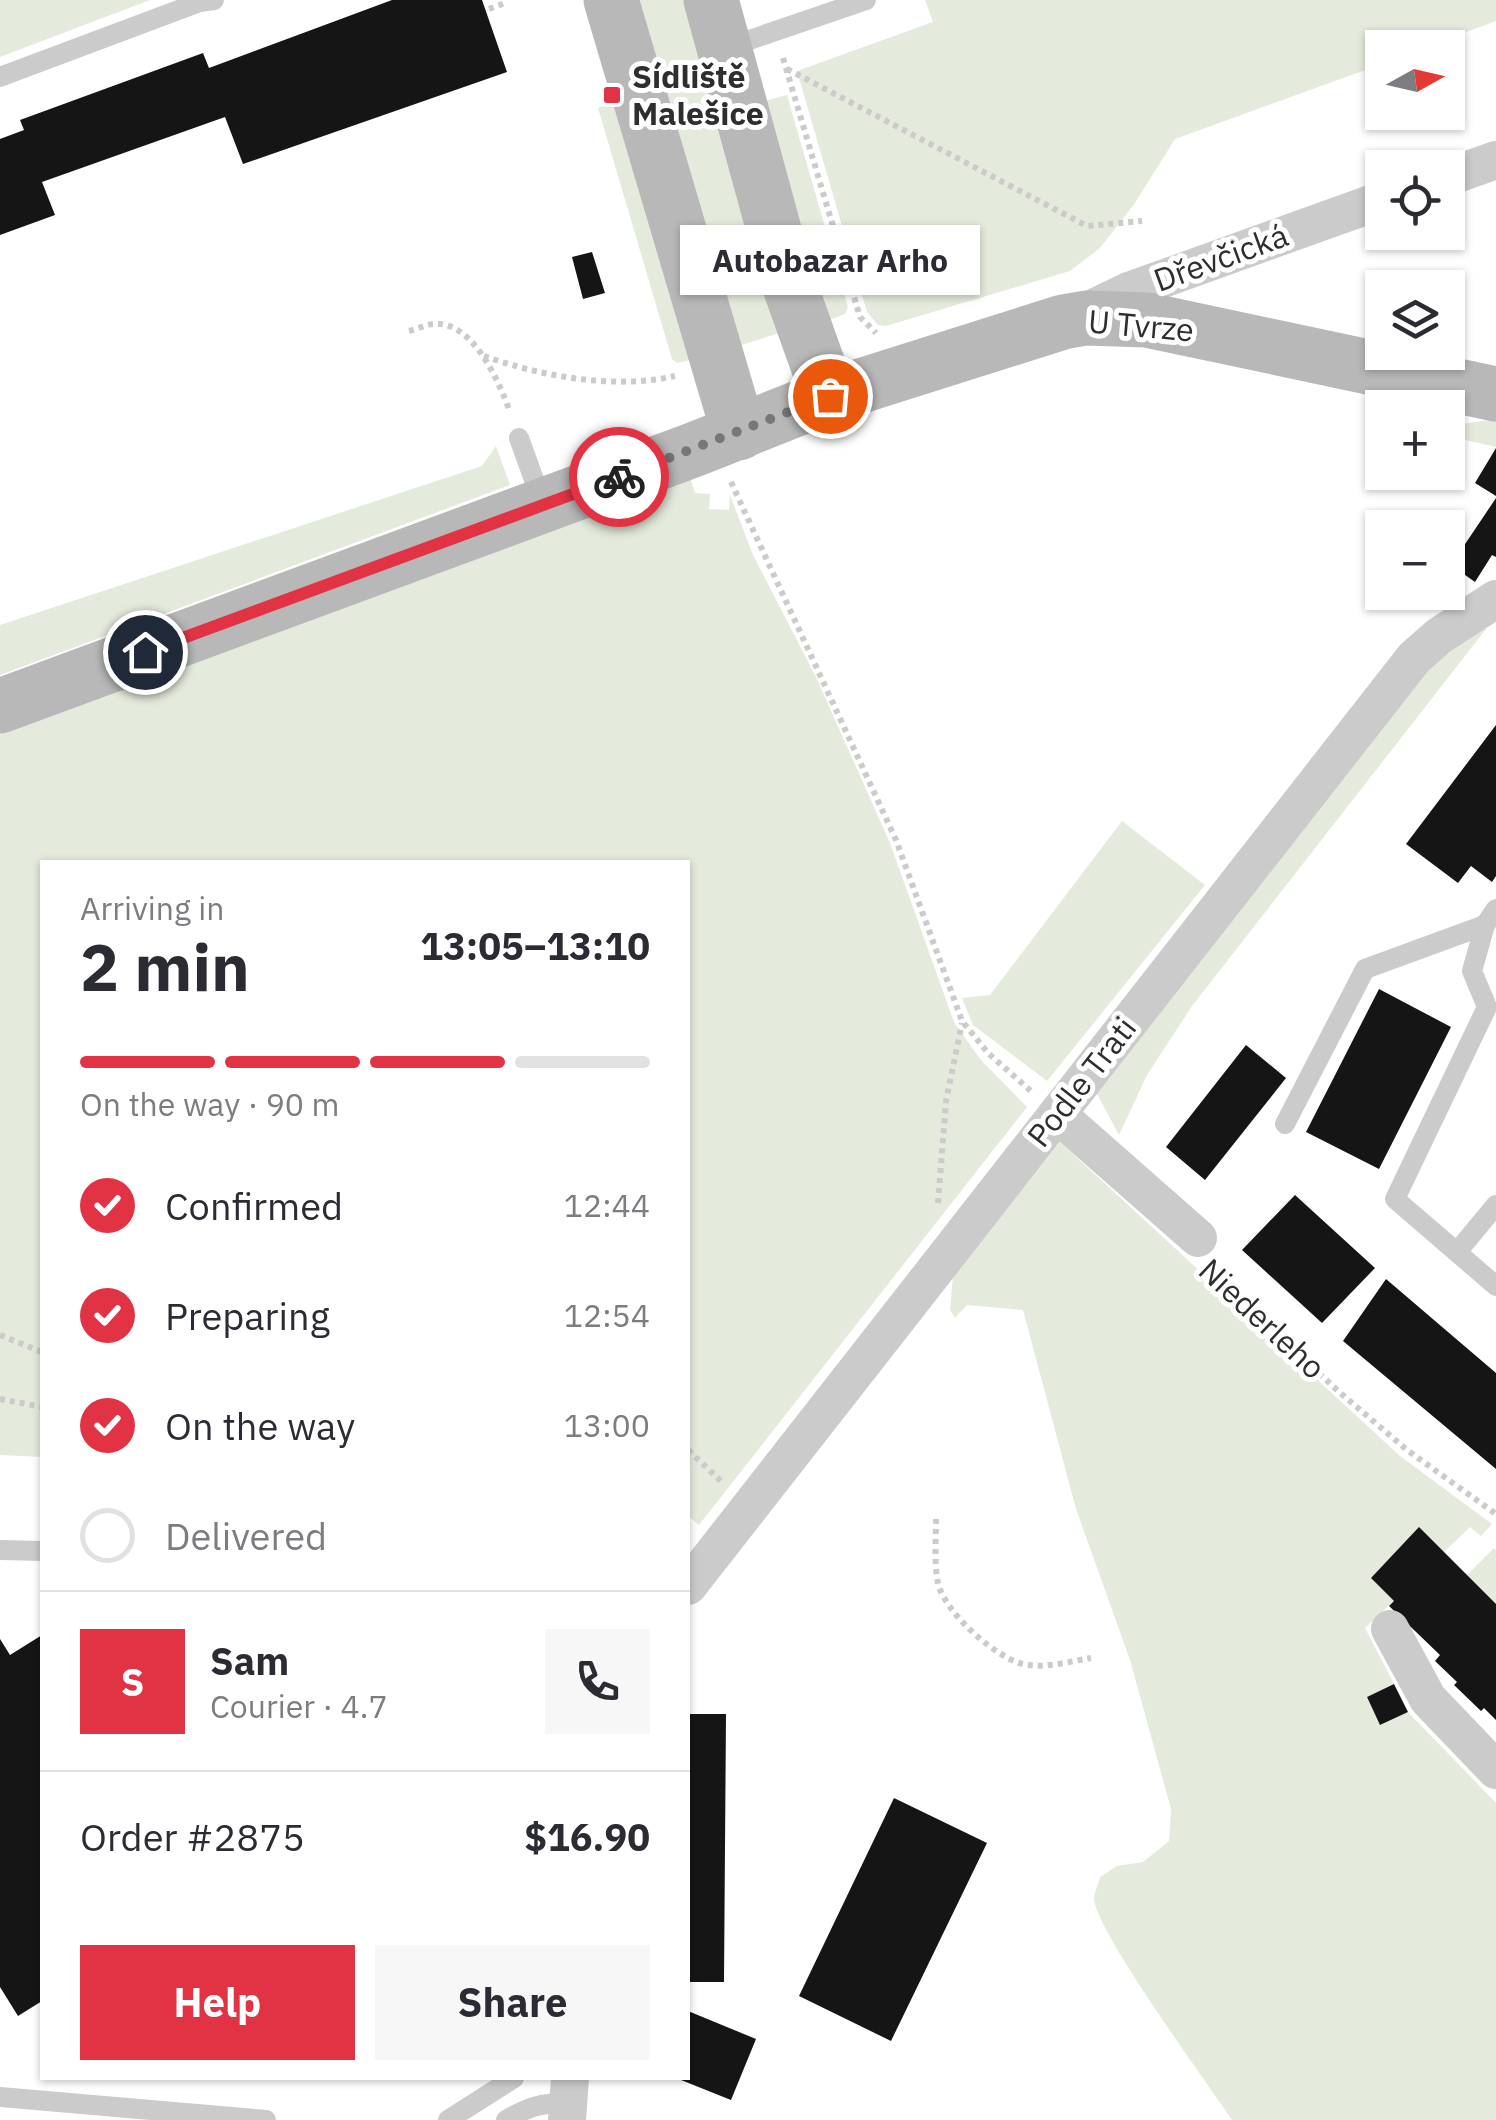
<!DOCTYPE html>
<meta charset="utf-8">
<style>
:root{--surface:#fff;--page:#f7f7f7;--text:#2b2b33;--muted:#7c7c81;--line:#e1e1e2;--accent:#e23344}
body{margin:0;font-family:"IBM Plex Sans",sans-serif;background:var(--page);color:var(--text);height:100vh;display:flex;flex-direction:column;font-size:38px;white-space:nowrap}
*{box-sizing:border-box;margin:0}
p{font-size:32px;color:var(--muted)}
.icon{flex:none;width:55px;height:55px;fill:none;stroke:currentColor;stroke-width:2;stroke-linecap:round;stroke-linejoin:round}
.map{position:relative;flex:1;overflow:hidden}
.details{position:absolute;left:40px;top:860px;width:650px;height:1220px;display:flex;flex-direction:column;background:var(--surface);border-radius:0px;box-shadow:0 2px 8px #0004}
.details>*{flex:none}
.needle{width:65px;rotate:82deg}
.buttons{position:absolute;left:1365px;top:30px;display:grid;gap:20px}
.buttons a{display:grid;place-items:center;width:100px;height:100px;border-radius:0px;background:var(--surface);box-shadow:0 2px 8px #0004;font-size:50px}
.pin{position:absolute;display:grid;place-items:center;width:85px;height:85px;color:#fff;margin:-42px;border:5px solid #fff;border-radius:50%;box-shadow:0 2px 10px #0007}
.courier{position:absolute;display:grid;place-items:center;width:100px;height:100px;margin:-50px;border:8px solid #e23344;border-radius:50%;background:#fff;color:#222;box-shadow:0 2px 12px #0007}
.bubble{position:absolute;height:70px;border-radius:0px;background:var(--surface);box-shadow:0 2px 8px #0004;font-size:32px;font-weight:700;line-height:70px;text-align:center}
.summary em{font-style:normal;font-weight:700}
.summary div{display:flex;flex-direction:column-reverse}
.summary{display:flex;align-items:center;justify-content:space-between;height:170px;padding:0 40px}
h1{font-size:65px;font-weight:700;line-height:75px}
.bar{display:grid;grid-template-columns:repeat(4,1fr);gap:15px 10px;align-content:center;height:120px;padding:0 40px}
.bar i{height:12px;border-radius:8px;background:var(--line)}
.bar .active{background:var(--accent)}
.bar p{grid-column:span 4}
.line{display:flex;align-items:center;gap:25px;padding:0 40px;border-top:2px solid var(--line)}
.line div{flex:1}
.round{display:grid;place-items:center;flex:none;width:105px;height:105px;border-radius:0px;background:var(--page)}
ol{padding:0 40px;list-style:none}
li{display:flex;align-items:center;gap:30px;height:110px}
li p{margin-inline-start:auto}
li .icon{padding:10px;border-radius:50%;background:var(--accent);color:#fff;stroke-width:4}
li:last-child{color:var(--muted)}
li i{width:55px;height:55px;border:5px solid var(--line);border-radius:50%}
.cta{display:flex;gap:20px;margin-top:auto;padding:20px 40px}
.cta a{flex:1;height:115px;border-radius:0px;background:var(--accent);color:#fff;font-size:40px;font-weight:700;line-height:115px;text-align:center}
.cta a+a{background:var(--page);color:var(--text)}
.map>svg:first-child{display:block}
</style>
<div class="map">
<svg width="1496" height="2120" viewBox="0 0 1496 2120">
<rect width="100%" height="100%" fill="#fff"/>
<path fill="#e4ebdc" d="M0,0H150L0,57Z
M631,0H688L786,331L735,347Z
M925,0H1496V21L1427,47L1382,48V64L1175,139L1135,203L1100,248L1070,271L886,326L878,325L867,312L797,71L933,22Z
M787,95L848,307L845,314L824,322L815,272L765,101Z
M619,101L698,358L677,363L672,359L598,108Z
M1496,419V447L1448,436V426Z
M496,446L510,485L0,675V625L482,466Z
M690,476L695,493L710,494L709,509L729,510L730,495L753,555L816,677L890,843L954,1022L980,1059L1027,1107L699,1525L688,1516V862H42V1457L0,1455V731Z
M1489,619L1486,629L1192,1006L1147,1075L1119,1135L1096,1092L1440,653Z
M1122,821L1205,885L1047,1081L973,1025L962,998L990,995Z
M1060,1142L1400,1456L1492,1524L1481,1536L1470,1527L1444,1552L1371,1578L1394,1601L1365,1628L1394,1684L1367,1697L1381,1725L1408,1712L1496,1803V2120H1232C1208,2084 1096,1931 1094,1899C1094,1893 1099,1883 1100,1877L1117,1866L1143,1862L1169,1841L1171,1809L1130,1660L1076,1509L1023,1310L967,1305L955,1318L950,1310L953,1276Z
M1494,1548L1496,1550V1604L1467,1575Z"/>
<path fill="#151515" d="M392,0H482L507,72L243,164L225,117L42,182L55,215L0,235V139L24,130L20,120L203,53L209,68Z
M592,252L605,293L583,299L572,257Z
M1496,448V496L1475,483Z
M1496,498V557L1492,555L1475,582L1451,565Z
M1496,725V876L1492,882L1471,866L1458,883L1406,844Z
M1379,989L1451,1027L1379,1169L1306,1132Z
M1246,1045L1286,1078L1205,1180L1166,1147Z
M1295,1195L1375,1268L1322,1323L1242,1250Z
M1386,1279L1496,1373V1469L1343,1341Z
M1419,1527L1496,1604V1720L1484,1708L1481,1711L1454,1685L1457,1682L1435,1661L1440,1655L1389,1606L1394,1601L1371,1578Z
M42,1635V2001L18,2016L0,1987V1639L10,1655Z
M1394,1684L1408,1712L1380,1725L1367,1697Z
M688,1714H726L724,1982H688Z
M894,1798L987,1843L891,2041L799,1996Z
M688,2011L756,2039L731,2100L676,2078H688Z"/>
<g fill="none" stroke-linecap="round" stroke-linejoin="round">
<path stroke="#cbcbcb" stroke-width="6" stroke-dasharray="5 5" stroke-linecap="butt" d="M489,9L505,3
M783,58L860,317L876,333
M787,69L1087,226L1142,221
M409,331C417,329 425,325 433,324C473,320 499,382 510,412
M484,356C540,376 615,390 675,376
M731,482L896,840L962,1021L988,1053L1032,1092
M938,1203L946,1101L962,1023
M1210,1270L1337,1390L1407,1450L1496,1514
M0,1335L42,1352
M0,1399L42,1407
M688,1450L723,1483
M936,1519C936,1539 934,1563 938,1583C944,1612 999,1662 1028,1665C1049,1668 1071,1661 1091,1658"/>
<path stroke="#cbcbcb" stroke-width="20" d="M726,48L866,0
M0,77L200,2L214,0
M519,438L542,502
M1485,925L1472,971L1487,1007L1395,1199L1496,1286
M1285,1124L1365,969L1485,925L1496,909
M1457,1252L1496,1205
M0,1550L42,1551
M0,2097L266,2120
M448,2120L514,2078
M506,2120C528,2107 543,2102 569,2103"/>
<path stroke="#cbcbcb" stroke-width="38" d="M1448,177L1496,160
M1081,314L1129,291L1382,200
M1057,1114L1198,1238
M688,1586L1414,658L1439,636L1496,599
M1390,1629L1428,1699L1496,1770
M567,2120L570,2078"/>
<path stroke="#b8b8b8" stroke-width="55" d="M611,0L739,433
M711,0L788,281L829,396
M0,706L693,450L829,396L1063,322L1086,318L1147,320L1496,394"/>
</g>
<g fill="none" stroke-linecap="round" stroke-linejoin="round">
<path stroke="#777" stroke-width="10" stroke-dasharray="0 18" d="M619,477L830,396"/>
<path stroke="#e23344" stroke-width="12" d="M145,652L619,477"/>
</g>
<rect fill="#e23344" stroke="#fff" stroke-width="4" x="602" y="85" width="20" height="20" rx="5"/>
<g text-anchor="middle" stroke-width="10" stroke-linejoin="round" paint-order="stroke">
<g font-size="32" font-weight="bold" fill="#2e2e2e" stroke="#fff" text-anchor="start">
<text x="632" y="88">Sídliště<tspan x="632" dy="37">Malešice</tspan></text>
</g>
<g font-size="32" fill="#2e2e2e" stroke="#fff">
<text transform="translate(1221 258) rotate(-20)" y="11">Dřevčická</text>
<text transform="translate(1141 326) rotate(5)" y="11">U Tvrze</text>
<text transform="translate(1082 1082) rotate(-52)" y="11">Podle Trati</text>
<text transform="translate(1262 1319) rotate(43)" y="11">Niederleho</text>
</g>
</g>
</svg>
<div class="buttons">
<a><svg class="needle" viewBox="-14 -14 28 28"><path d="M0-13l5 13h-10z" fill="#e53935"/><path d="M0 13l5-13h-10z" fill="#7c7c81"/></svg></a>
<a><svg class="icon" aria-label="locate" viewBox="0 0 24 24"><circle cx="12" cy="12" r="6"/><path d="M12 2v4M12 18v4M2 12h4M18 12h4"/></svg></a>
<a><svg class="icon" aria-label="layers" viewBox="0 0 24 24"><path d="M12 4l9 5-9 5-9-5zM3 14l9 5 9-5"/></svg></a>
<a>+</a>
<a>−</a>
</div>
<div class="pin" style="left:830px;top:396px;background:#ea580c"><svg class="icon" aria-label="bag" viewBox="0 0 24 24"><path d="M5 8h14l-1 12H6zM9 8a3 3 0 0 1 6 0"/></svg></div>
<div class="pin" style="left:145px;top:652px;background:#1f2937"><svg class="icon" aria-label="home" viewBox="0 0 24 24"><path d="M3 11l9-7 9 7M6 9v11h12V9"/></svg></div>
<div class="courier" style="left:619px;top:477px"><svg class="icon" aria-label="bike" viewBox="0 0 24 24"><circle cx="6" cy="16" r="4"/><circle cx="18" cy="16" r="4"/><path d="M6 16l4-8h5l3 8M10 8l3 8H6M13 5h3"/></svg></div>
<div class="bubble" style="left:680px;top:225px;width:300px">Autobazar Arho</div>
<section class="details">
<div class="summary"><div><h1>2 min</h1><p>Arriving in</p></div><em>13:05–13:10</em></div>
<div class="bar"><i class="active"></i><i class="active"></i><i class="active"></i><i></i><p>On the way · 90 m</p></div>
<ol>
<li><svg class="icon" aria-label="check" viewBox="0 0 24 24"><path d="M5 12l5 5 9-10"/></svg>Confirmed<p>12:44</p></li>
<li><svg class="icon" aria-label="check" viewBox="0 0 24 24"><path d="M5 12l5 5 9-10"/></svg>Preparing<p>12:54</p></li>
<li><svg class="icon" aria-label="check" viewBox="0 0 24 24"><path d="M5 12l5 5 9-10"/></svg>On the way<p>13:00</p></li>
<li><i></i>Delivered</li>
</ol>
<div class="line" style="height:180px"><b class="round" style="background:var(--accent);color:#fff">S</b><div><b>Sam</b><p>Courier · 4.7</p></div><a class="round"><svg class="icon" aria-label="phone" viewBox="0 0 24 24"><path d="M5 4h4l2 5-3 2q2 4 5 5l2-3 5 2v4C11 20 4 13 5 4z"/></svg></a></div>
<div class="line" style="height:130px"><div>Order #2875</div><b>$16.90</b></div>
<div class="cta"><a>Help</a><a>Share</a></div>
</section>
</div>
